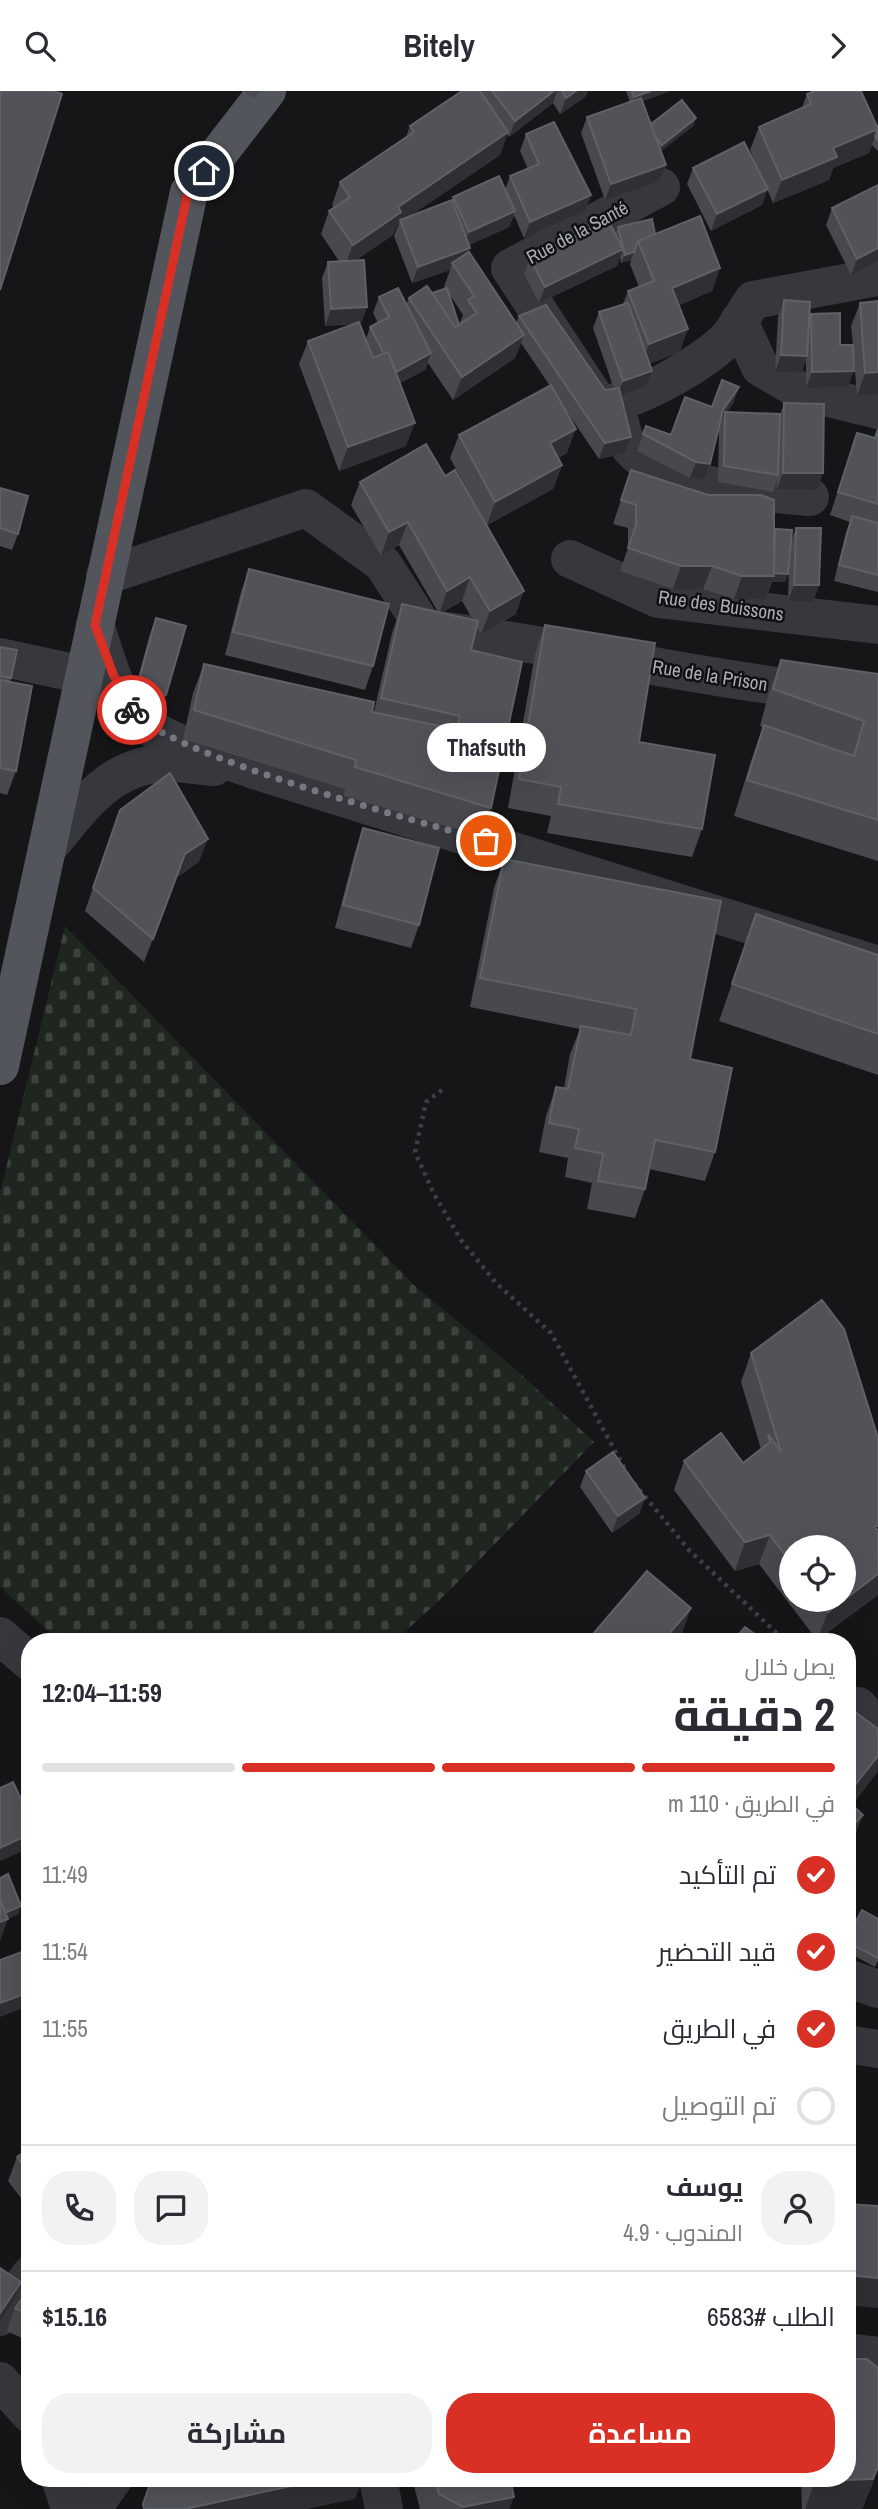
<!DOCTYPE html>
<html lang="ar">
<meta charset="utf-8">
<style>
:root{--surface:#fff;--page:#f2f2f3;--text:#2b2b33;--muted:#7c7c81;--line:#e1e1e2;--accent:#d93025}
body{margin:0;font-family:"Archivo Narrow",Cairo,sans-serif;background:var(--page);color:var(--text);direction:rtl;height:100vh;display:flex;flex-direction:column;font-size:26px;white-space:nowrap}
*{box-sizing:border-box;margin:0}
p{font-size:23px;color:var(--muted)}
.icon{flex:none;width:38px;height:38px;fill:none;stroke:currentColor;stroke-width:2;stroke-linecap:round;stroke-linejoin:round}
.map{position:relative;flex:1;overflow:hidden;direction:ltr}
.details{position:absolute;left:21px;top:1542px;width:835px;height:854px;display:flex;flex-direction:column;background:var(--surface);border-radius:28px;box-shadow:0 7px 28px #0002;direction:rtl}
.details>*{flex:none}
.buttons{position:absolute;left:779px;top:1444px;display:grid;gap:14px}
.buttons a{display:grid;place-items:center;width:77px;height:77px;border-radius:50%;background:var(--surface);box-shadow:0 7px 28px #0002;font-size:35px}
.pin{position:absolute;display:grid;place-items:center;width:60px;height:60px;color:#fff;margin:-30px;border:4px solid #fff;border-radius:50%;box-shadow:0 2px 7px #0007}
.courier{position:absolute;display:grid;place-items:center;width:70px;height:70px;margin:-35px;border:5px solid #d93025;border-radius:50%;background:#fff;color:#222;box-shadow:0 2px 9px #0007}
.bubble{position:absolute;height:49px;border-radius:24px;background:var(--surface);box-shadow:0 7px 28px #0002;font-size:23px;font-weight:700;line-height:49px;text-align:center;direction:rtl}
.overview em{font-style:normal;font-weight:700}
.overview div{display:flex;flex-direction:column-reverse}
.overview{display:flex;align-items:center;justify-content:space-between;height:119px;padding:0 21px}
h1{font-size:46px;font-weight:700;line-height:52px}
.bar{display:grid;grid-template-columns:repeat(4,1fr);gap:10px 7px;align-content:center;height:84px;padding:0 21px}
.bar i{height:9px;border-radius:5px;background:var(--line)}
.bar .current{background:var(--accent)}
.bar p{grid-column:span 4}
.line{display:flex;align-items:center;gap:18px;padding:0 21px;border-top:2px solid var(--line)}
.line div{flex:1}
.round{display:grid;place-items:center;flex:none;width:74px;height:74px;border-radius:28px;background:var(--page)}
ol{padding:0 21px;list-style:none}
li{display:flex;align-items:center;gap:21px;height:77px}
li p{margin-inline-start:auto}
li .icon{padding:7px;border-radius:50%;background:var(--accent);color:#fff;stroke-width:4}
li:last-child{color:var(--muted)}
li i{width:38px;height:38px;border:4px solid var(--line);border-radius:50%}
.primary-button{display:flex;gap:14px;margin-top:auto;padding:14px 21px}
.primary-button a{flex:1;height:80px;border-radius:28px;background:var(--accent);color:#fff;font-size:28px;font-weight:700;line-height:80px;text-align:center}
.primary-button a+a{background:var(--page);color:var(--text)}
header{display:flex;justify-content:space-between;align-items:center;height:91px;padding:0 21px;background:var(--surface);font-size:32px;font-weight:700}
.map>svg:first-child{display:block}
</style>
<header><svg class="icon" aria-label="forward" viewBox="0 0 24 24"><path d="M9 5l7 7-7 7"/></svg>Bitely<svg class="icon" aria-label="search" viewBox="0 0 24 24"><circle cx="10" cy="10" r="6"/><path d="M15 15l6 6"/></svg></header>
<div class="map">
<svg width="878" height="2418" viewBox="0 0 878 2418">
<defs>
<pattern id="cemetery-stones" width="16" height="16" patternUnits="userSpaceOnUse" patternTransform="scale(1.75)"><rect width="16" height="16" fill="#1e261f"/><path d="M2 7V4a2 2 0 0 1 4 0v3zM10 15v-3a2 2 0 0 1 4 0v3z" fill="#3c433d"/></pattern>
</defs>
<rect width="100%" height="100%" fill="#161618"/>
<path fill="url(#cemetery-stones)" d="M65,835L415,1195L515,1278L594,1351L448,1501L395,1550H59L0,1496V1102Z"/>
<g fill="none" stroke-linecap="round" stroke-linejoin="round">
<path stroke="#3d3f44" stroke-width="4.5" stroke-dasharray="3.5 5" stroke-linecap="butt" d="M442,999L426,1011L415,1061L434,1103L461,1149L496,1192L551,1242L627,1382
M634,1392L689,1459L785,1550"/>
<path stroke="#37383d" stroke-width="38" d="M661,96L510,177L599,313C634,313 699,274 725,250C736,239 744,222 753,209L878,186
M739,230L760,276L800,300L878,319
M616,313C619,325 621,343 628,354C657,396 762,402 810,406
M570,468L658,508L878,534
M105,485L306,417L383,473L424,537C548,552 669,582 793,597C821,600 850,600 878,601
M95,534C106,564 115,609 141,630C173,655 217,665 254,679L878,874
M0,566L84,584
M47,758C81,718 107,675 165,672C181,671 198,675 214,676
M0,1545L30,1571
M858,1615L878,1638
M847,1887L878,1898
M847,1953L878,1958
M0,2226L30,2184
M847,2261L878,2265
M0,2290L30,2323
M60,2387L70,2418
M378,2387L384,2418
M92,2418L114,2387"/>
<path stroke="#53555c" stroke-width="38" d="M0,975L189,101L267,0"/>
</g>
<path fill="#47494d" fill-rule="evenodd" d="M243,0H260L254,7Z
M462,0H588L585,6L560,23L553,12L509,46L507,43L500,64L410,125L452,110L453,106L505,99L510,85L528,78L520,60L526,43L591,104L585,120L524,147L514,124L509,136L469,154V161L516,232L519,225L605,299L614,298L593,237L599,221L623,213L628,200L639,196L630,173L631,169L621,172L620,166L617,175L539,212L524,183L530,167L615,143L618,136L655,143L720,177L712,200L679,214L680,261L649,273L646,296L621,305L631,346L625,362L599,368L559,309L567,362L558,367L562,374L553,398L487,434L450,367L459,344L550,295L521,252L515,267L453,309L428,272L425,279L400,292L406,355L339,380L299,273L308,250L354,233L325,235L322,187L328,171L339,170L321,143L329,120L334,117L332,114L340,91L406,46L410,35ZM399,132L394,145L412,192L450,179L444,196L445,198L409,207L406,214L379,206L373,222L378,232L370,236L366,248L360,232H361L367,216L356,169L393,144L397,134ZM450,204L463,224L459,234Z
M626,0H670L643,10L651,33L696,27L693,35L661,60L666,74L660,90L605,109L581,42L587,26L630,11Z
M807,3L877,36L878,35V60L872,54L869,62L833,77L829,89L773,112L767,98L762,114L711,140L687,93L693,77L764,91L750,59L759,36L802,17Z
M832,117L878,170L851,184L826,134Z
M784,209L809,229L811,223L840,254H853L851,235L860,212L878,210V303L857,305L853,257L848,296L806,297V269L801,282L775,281L778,226Z
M739,296L733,312L727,321L780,324L784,312L817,399L777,398V388L773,401L718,391L719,338L704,389L690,387L637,360L646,335L671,344Z
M878,336V501L834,490L846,441L850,431L830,424L857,342L874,347Z
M631,379L774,440L791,450L796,437L819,494L813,511L788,510L789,475L785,491H772L766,508H734L703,498H673L620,480L628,457V437L613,433Z
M360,391L516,523L481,543L476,535L471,559L491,717L480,745L344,705L345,698L183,648L193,602L204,573L374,621L392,542L402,513L438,521L399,454L381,465L351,414ZM462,510L473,529L441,522ZM442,652L450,653L449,656L441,654Z
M0,397L18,443L12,459L0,455Z
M249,478L373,575L365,599L225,564L241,501Z
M156,527L166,604L160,620L131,612L150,543Z
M545,534L702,738L692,766L547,742L551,725L508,717L535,563Z
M0,556L11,587L10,591L16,680L7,704L0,702Z
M781,569L878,583V770L734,725L751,670L763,636L760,635L768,605Z
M120,719L199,771L177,786L144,871L85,820Z
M363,737L419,834L411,857L335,837L355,761Z
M504,768L690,968L715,1061L705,1090L649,1078L645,1098L635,1127L587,1118L592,1092L565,1086L568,1067L539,1061L546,1025L556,996L564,997L570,963L580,938L470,916L494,797Z
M756,823L878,864V984L719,930Z
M751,1262L878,1504L817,1549L759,1473L735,1480L674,1399L684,1370L743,1372L761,1358L741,1291ZM791,1456L844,1508H791Z
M586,1380L645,1407L639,1423L612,1442L580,1396Z
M847,1615L878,1680L852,1714L854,1747L847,1755Z
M30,1685V1713L25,1699Z
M878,1828V1870L875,1876L847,1861V1847Z
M30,2057V2119L8,2090L17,2066Z
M30,2197V2251L7,2240L15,2217Z
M412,2387H510L509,2418H420Z
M512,2387H560L514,2396Z
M801,2387H847L873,2392L862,2418H802Z"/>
<path fill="#2f3033" d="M554,0H557L553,12L509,46L515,30Z
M576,0H588L585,6L560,23L566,7Z
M651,0H670L631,14L634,6Z
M696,27L693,35L659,62L662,54Z
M878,38L869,62L833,77L829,89L773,112L782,89L833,57Z
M508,41L500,64L401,131L400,129L399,132L397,134L393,144L344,177L353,154L398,116Z
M666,74L660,90L605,109L611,93Z
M768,98L762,114L711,140L717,123Z
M591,104L585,120L524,147L530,131Z
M515,120L509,136L463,157L469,141Z
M470,157L464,173L452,172L450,179L412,192L418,176Z
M878,157V170L851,184L857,168Z
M623,158L617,175L539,212L545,196Z
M634,161L631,169L621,172L625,164Z
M720,177L712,200L663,220L672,197Z
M367,216L361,232L325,235L331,218Z
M688,238L680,261L641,276L649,253Z
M524,244L515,267L453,309L462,286Z
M431,262L425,279L388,298L394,282Z
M781,264L807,265L801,282L775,281Z
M652,280L646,296L617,306L623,290Z
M854,280L848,296L806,297L812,281Z
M878,281V303L857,305L865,282Z
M739,296L733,312L724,325L725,321L722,329L717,335L723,319Z
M415,332L406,355L339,380L348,356Z
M576,338L567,362L541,376L550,352Z
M631,346L625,362L599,368L605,352Z
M696,371L710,373L704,389L690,387Z
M562,374L553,398L487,434L495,411Z
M783,382H823L817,399L777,398Z
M408,431L399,454L381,465L389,441Z
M681,475H712L703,498H673Z
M771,482L788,483L785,491H772L766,508H734L742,485Z
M470,486L462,510L439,523L447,500Z
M794,494H819L813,511L788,510Z
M524,500L516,523L481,543L490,520Z
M208,748L199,771L177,786L144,871L185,763Z
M645,1407L639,1423L612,1442L618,1425Z
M770,1444L759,1473L735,1480L745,1451Z
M878,1483V1504L817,1549L828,1521Z
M691,1517L681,1545L676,1550H663Z
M878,1665V1680L847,1720V1717L855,1694Z
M863,1724L854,1747L847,1755V1740Z
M30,1743V1757L0,1770V1757Z
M21,1815L18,1824L2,1830L5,1822Z
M8,1828L0,1850V1831Z
M30,1895V1909L26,1916L0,1926V1912Z
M847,2184L878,2187V2217L847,2214Z
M21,2191L15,2208L0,2230V2222Z
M878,2376L873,2392L862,2418H805L815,2390Z
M328,2387H363L355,2408L307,2418H185Z
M517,2387H560L514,2396Z
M514,2406L509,2418H462L463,2416Z"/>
<path fill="#525359" stroke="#5f6168" stroke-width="2" d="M0,0H53L62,3L0,199Z
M462,0H480L508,41L398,116L401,121L353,154L329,120L350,106L340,91L414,41L410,35Z
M492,0H554L515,30Z
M562,0H576L566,7Z
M632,0H651L634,6Z
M815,0H861L878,38L833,57L837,66L782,89L759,36L811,13L807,3Z
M641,7L666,74L611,93L587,26Z
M682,9L696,27L662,54L655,45L651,33Z
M554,31L591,104L530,131L510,85L539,73L526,43Z
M878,35V49L875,45L878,38L877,36Z
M744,51L768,98L717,123L693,77Z
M499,85L515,120L469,141L453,106Z
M878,94V157L857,168L832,117Z
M452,109L470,157L418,176L400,129Z
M700,125L720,177L672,197L688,238L649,253L628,200L654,190L638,150Z
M652,128L655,143L638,150L634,161L625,164L618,136Z
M608,129L623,158L545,196L530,167Z
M469,161L524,244L462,286L409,207L427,195L455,236L477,222L468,209L474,205L452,172Z
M364,169L367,216L331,218L328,171Z
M398,197L431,262L396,281L388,261L384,263L370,236L389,226L379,206Z
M447,197L459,234L455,236L432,202Z
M784,209L810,211L807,265L781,264Z
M878,210V281L865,282L860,212Z
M628,212L652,280L623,290L599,221Z
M546,214L605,299L619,297L631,346L605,352L519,225Z
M840,222V254H853L854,280L812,281L811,223Z
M359,231L373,267L388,261L415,332L348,356L308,250Z
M722,289L739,296L723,319L710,373L696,371L643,343L646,335L671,344L685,306L712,316Z
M551,294L576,338L550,352L562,374L495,411L459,344Z
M784,312L824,313L823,382H783Z
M725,321L780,323L778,384L724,375Z
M878,338V413L838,401L857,342L875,347Z
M426,353L445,385L455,379L524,500L490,520L470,486L447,500L408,431L389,441L360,391Z
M631,379L708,404H761L774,409V485H742L712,475H681L628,457L636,434V414L621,409Z
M0,397L28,405L18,443L0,437Z
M852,425L878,432V484L839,474Z
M796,437H821L819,494H794Z
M775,438L792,439L788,483L774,482Z
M249,478L389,513L373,575L233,541Z
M402,513L478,530L471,559L522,571L491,717L355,676L356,669L194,619L204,573L374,611L372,621L445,636L441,654L453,657L460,625L381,607Z
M156,527L186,535L166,604L137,596Z
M545,534L655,552L639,651L715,664L702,738L558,713L561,696L519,688Z
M0,556L17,559L11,587L0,585Z
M781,569L878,583V729L747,689L764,634L854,665L864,630L773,598Z
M0,589L32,595L16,680L0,677Z
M170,682L208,748L185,763L153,848L93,797L120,719Z
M363,737L439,757L419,834L343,814Z
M504,768L721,810L690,968L732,977L715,1061L655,1049L645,1098L598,1090L603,1063L575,1057L579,1038L549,1032L556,996L568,998L581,935L631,944L636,918L480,887Z
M756,823L878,864V943L732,893Z
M822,1209L844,1238L878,1347V1435L875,1436L878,1440V1483L828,1521L818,1508H844V1456H791V1472L770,1444L745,1451L684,1370L721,1342L743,1372L770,1351L768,1343L781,1361L751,1262Z
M613,1361L645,1407L618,1425L586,1380Z
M647,1480L691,1517L663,1550H587Z
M745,1536L764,1550H733Z
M847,1615L878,1638V1665L855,1694L847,1688Z
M13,1691L30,1727V1743L0,1757V1697Z
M847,1709L863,1724L847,1740Z
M8,1783L21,1815L5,1822L0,1808V1787Z
M0,1808L8,1828L0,1831Z
M862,1819L878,1828V1867L847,1851V1847Z
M30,1858V1901L0,1912V1869Z
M30,2057V2084L17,2066Z
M847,2113L878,2115V2187L847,2184Z
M0,2177L21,2191L0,2222Z
M30,2197V2224L15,2217Z
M847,2268H867L878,2277V2376L873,2388L815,2390V2387H847Z
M152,2387H328L185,2418H144L143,2413Z
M435,2387H510L514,2406L463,2416L439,2403Z"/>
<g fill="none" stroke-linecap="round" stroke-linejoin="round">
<path stroke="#757880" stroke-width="7" stroke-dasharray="0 12.6" d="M132,619C165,664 420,730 486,750"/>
<path stroke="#d93025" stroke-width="9" d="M132,619L113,583L95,534L188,101L204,80"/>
</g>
<g text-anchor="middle" stroke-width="5" stroke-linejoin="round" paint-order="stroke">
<g font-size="19" fill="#a8adb8" stroke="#111113">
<text transform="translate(577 141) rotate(-28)" y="7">Rue de la Santé</text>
<text transform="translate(721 514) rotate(8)" y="7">Rue des Buissons</text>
<text transform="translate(710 584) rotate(9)" y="7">Rue de la Prison</text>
</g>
</g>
</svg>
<div class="buttons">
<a><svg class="icon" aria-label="locate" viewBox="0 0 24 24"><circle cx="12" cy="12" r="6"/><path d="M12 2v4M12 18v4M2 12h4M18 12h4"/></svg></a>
</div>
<div class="pin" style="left:486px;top:750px;background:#ea580c"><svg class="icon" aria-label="bag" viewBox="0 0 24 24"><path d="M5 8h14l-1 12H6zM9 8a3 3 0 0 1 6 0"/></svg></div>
<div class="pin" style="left:204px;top:80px;background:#1f2937"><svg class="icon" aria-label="home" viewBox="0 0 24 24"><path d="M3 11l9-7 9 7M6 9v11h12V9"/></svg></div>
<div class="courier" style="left:132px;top:619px"><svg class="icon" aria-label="bike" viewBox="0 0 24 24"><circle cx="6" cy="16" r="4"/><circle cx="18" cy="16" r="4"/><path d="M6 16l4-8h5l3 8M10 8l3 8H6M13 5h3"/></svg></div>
<div class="bubble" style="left:427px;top:632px;width:119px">Thafsuth</div>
<section class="details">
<div class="overview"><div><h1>2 دقيقة</h1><p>يصل خلال</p></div><em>11:59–12:04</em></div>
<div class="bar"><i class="current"></i><i class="current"></i><i class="current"></i><i></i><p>في الطريق · 110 m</p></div>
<ol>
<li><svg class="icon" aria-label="check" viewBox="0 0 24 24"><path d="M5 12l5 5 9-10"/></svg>تم التأكيد<p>11:49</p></li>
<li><svg class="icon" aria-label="check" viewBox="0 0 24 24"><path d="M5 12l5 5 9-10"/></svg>قيد التحضير<p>11:54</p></li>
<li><svg class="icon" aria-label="check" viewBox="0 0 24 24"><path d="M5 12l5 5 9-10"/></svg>في الطريق<p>11:55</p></li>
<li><i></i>تم التوصيل</li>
</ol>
<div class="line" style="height:126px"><a class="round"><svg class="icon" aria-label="person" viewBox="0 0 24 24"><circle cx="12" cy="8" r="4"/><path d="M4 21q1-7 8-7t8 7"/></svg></a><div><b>يوسف</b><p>المندوب · 4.9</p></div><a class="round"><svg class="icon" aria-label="chat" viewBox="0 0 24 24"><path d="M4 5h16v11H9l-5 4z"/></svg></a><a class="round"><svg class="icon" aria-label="phone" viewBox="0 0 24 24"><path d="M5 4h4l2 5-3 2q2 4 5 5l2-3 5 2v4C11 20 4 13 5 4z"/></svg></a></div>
<div class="line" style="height:91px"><div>الطلب #6583</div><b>$15.16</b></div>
<div class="primary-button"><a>مساعدة</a><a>مشاركة</a></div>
</section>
</div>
